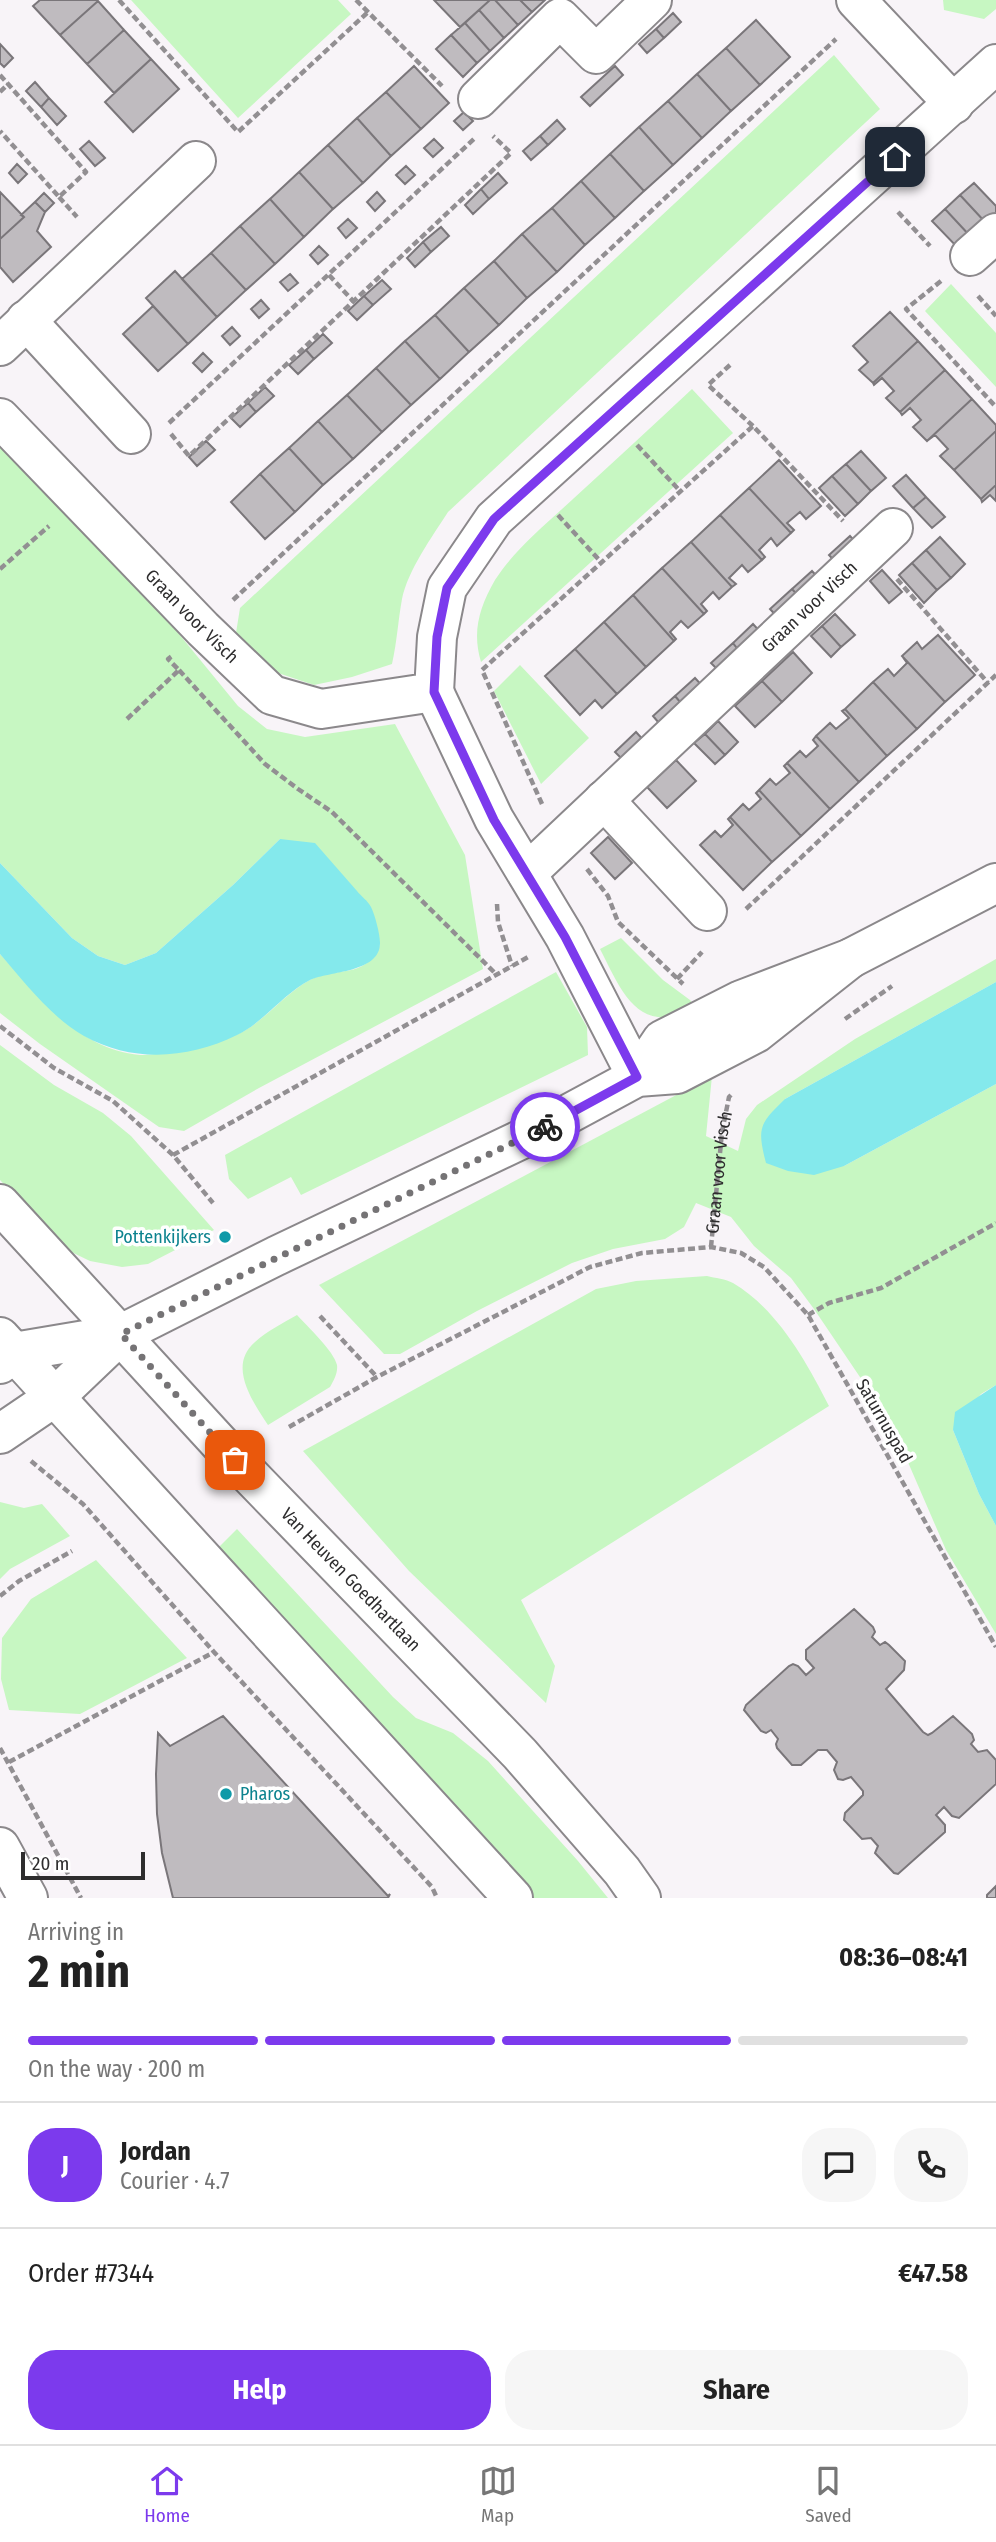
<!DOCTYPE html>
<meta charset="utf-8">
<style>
:root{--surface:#fff;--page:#f6f6f6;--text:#222;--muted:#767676;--line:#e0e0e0;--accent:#7c3aed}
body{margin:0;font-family:"Fira Sans Condensed",sans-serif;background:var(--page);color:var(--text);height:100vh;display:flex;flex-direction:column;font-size:26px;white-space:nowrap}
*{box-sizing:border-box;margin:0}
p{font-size:23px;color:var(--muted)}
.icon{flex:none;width:38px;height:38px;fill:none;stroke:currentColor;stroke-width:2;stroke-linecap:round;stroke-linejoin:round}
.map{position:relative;height:1898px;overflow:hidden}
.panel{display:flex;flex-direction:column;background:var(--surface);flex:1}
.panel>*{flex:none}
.scale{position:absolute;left:21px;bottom:18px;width:124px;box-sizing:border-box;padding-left:7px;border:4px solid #2e2d2e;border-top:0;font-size:19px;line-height:24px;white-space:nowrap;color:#2e2d2e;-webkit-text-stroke:5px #fff;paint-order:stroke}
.pin{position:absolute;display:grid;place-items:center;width:60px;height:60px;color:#fff;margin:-30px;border-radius:14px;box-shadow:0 4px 10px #0006}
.courier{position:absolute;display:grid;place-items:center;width:70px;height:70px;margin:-35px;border:5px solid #7c3aed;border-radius:50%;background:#fff;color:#222;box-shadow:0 2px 9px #0007}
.overview em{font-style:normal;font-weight:700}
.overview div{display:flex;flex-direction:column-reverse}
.overview{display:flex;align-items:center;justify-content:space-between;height:119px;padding:0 28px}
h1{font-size:46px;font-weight:700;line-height:52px}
.bar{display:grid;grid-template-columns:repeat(4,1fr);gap:10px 7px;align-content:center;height:84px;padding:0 28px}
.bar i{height:9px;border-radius:5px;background:var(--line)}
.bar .on{background:var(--accent)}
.bar p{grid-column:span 4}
.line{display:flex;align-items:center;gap:18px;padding:0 28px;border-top:2px solid var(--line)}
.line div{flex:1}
.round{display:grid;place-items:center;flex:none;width:74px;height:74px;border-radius:28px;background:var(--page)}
.button{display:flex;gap:14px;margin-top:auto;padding:14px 28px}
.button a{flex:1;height:80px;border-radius:28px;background:var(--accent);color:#fff;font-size:28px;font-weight:700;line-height:80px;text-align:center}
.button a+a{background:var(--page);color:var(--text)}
.dock{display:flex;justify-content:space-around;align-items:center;height:98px;border-top:2px solid var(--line);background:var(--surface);font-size:19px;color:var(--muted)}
.dock a{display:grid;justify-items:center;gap:4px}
.dock .on{color:var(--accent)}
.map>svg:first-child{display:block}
</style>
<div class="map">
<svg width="996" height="1898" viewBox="0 0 996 1898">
<rect width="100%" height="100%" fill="#f8f4f8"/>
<path fill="#c7f7c2" d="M131,0H338L351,14L238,118Z
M943,0H996V9L984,19L944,10Z
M834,55L880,109L448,512C432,537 408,570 402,599C398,621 397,642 392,664L352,677L314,685L278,673L248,648L236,633L240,608Z
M951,284L996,333V387L925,311Z
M692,389L733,433L481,662C472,632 479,608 495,580C515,549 546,524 573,499C613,462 653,426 692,389Z
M0,438L147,595L238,706L267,729L305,737L395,724L465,855L483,969L259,1088L184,1131L159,1127L40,1044L0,1013V954C39,997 78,1049 140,1055C155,1056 173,1048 188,1045C204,1042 225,1040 240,1033C263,1022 285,994 308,981C337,965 364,981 380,945L280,839L233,885L156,953L125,965L98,956L72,938L0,863Z
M520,665L589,738L541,784L494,691Z
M621,938L663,980L690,1000L697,1009C638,1036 623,994 600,949Z
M996,959V982L785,1099L844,1166L996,1084V1385L981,1394L953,1430L979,1494L996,1526V1634L946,1550L891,1423L814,1309L791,1278L754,1246L731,1217L696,1203L684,1227L665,1239L613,1249L572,1263L477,1311L400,1354H384L319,1285L712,1076L706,1136L738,1151L746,1119L757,1105L855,1039Z
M556,972L587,1027L588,1055L301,1195L291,1177L248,1199L229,1179L225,1155Z
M0,1045L54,1085L103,1113L131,1136L214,1230L148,1264L122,1267L90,1261L63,1248L0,1180Z
M707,1276C715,1278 726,1279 733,1283C777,1309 806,1361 829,1406L521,1600L555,1666L546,1703L409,1571L303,1451L596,1289L636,1281Z
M297,1315C307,1326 334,1351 337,1365C338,1373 334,1380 330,1387L268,1425C253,1402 227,1366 255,1342C267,1331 283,1323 297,1315Z
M0,1502L24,1508L42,1504L70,1536L10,1569L0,1579Z
M237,1529L393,1697L416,1718L453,1733L488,1761L578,1861L608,1898H533L217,1549Z
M96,1560L187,1658L80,1714L9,1710L1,1679L2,1638L31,1599Z"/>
<path fill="#84e9ec" d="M280,839L315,843C329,859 343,875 357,891C361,896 368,901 371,907C375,915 380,934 380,943C380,973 329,971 310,980C283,994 264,1022 237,1035C188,1059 133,1063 84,1036C53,1019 23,981 0,954V863L72,938L98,956L125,965L156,953L233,885Z
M996,982V1084L844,1166L814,1175L788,1171L766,1163C757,1128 759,1124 785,1099Z
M996,1385V1526L979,1494L953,1430L955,1412Z"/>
<path fill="#bfbbbf" stroke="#7a767a" stroke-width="2" d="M40,0H97L98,1L60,35L33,6Z
M434,0H490L460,27Z
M490,0H495L518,25L504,38L479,10Z
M495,0H520L532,12L518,25Z
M520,0H545L532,12Z
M98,1L124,30L87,64L60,35Z
M479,10L504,38L490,51L465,23Z
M673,13L681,22L664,38L656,29Z
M756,20L790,57L760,85L726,48Z
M465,23L490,51L477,63L451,35Z
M656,29L664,38L647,53L639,44Z
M124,30L151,59L114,93L87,64Z
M451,35L477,63L463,77L436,49Z
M0,44L13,58L4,67L0,63Z
M726,48L760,85L731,111L697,74Z
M151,59L179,89L133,132L105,102Z
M414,66L449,103L421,129L386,92Z
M615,66L623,75L590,106L581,97Z
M697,74L731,111L702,138L668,101Z
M35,82L49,98L41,107L26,91Z
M386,92L421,129L391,156L357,118Z
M49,98L66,116L57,125L41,107Z
M668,101L702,138L673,165L639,127Z
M464,112L473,121L463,130L454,121Z
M357,118L391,156L363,183L328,145Z
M557,120L565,129L548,145L540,136Z
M639,127L673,165L644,191L610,154Z
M540,136L548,145L531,160L523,151Z
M434,139L443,148L433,157L424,148Z
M89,141L105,158L95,166L80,149Z
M328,145L363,183L333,209L299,172Z
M610,154L644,191L615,218L581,181Z
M17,164L27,174L18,183L9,173Z
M406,166L415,175L405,184L396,175Z
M299,172L333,209L304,237L270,199Z
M498,173L507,183L489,199L481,189Z
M581,181L615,218L585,245L552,208Z
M974,183L996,206V214L986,223L960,195Z
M481,189L489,199L473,214L465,205Z
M0,192L24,217L0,239Z
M377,192L385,201L375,211L367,202Z
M44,193L54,203L45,212L35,202Z
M960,195L986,223L971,237L945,209Z
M270,199L304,237L275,264L240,226Z
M35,202L45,212L37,231L51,247L13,282L0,267V239L24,217L21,215Z
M552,208L585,245L557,272L522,234Z
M945,209L971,237L958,248L932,221Z
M348,219L357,228L346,238L338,228Z
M240,226L275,264L246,290L211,253Z
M441,227L449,236L431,252L423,242Z
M522,234L557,272L527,298L494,261Z
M423,242L431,252L415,267L407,258Z
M319,246L328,255L318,264L310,255Z
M211,253L246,290L217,317L182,279Z
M494,261L527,298L499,325L464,288Z
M175,271L217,317L188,344L146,298Z
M290,274L298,283L288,291L280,282Z
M382,280L391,289L373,305L364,296Z
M464,288L499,325L469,352L435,315Z
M364,296L373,305L357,320L348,311Z
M261,300L269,309L259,318L251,309Z
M153,306L188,344L158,371L123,334Z
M890,312L918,341L873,383L859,370L868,362L853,346Z
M435,315L469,352L440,379L405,341Z
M232,327L240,336L230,345L222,336Z
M323,334L332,343L314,359L306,350Z
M405,341L440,379L411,405L376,368Z
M918,341L945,370L900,412L886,398L894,391L882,378L874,385L873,383Z
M306,350L314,359L298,374L289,365Z
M203,353L212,362L202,372L193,363Z
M376,368L411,405L382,432L347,395Z
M945,370L972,399L927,441L913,427L921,420L910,408L902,415L900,412Z
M265,387L274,396L256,412L248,403Z
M347,395L382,432L353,459L318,421Z
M972,399L996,425V431L954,470L940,456L948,449L935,435L927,441Z
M248,403L256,412L240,427L231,418Z
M318,421L353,459L323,485L289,448Z
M996,431V485L981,499L954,470Z
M206,441L215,450L197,466L189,457Z
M289,448L323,485L295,512L260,474Z
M861,451L886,478L871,491L846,464Z
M779,460L821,506L806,519L800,512L787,523L794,530L791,533L749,488Z
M846,464L871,491L858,504L832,476Z
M260,474L295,512L265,539L231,502Z
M906,475L926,497L913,508L893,486Z
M832,476L858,504L845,516L819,488Z
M996,485V501L990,495L982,502L981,499Z
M749,488L791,533L777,546L771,538L759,550L765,557L762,560L720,515Z
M926,497L945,517L932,528L913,508Z
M720,515L762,560L748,572L742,565L729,578L736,584L732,587L691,542Z
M850,536L861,548L840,567L829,555Z
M940,537L965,564L951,578L926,550Z
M691,542L732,587L719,599L713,592L701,604L707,611L704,614L662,568Z
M926,550L951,578L937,590L912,563Z
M912,563L937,590L924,603L899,575Z
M662,568L704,614L688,628L681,621L670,632L676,639L674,641L633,595Z
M882,570L902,592L889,603L870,581Z
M812,571L823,583L803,601L792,589Z
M792,589L803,601L781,621L770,609Z
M633,595L674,641L646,667L604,622Z
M835,614L855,635L841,647L822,626Z
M604,622L646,667L617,694L575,649Z
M753,624L764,636L743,656L733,643Z
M822,626L841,647L831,657L811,636Z
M938,635L975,675L945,702L902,656L917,642L922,649Z
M733,643L743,656L723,675L711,663Z
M575,649L617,694L602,708L595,700L580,715L545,676Z
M793,652L812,673L782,702L762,681Z
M902,656L945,702L917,729L873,682L888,669L894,676L907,663Z
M695,678L706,690L686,709L675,696Z
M762,681L782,702L755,727L735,706Z
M873,682L917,729L887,756L845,709Z
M675,696L686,709L664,729L653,716Z
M845,709L887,756L859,782L816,736L830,723L836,729L849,718L842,711Z
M718,721L738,742L725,755L705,734Z
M636,732L647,744L627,764L615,752Z
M705,734L725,755L715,764L694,743Z
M816,736L859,782L830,809L787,763L800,751L806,757L818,746L813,740Z
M676,760L696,781L667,808L647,787Z
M787,763L830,809L801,836L759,790L770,779L776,785L790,773L784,766Z
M759,790L801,836L772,862L730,817L743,804L749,810L761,799L756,793Z
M730,817L772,862L743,890L700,845L715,831L721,837L733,825L728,819Z
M608,837L632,863L615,879L591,853Z
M854,1609L873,1627L875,1632L872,1637L880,1645L885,1642L889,1645L905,1661L904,1670L886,1689L923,1732L928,1735L932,1733L953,1716L972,1734L974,1740L971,1744L978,1752L987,1750L996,1760V1784L959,1818L952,1816L944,1807L936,1815L945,1825V1832L898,1874L894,1873L875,1853L878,1846L871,1838L862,1839L844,1820L845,1813L863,1795V1791L851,1777L843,1780L838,1779L834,1770L837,1762L827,1750H818L801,1765H792L777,1748L776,1744L778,1739L771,1730L766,1733L761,1731L744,1710L746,1705L789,1666L793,1664L798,1666L806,1675L814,1668L806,1659V1650Z
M223,1716L388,1896L390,1894L388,1898H173L162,1853L157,1814L156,1774L158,1733L170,1746Z
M996,1886V1898H987V1895Z"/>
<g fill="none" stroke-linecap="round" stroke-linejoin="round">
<g stroke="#8b888b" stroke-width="42">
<g id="minor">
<path d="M856,0L954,104"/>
<path d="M478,99L560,18L596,54L652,0"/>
<path d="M970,256L996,233"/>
<path d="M26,320L131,434"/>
<path d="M0,346L196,161"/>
<path id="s2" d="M0,418L203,629L272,695L321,709L434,692L437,637L447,588L494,519L996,64"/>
<path d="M434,692L494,819L565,937L637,1077"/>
<path d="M604,800L707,911"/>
<path id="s3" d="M527,873L893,528"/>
<path d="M637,1077L662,1040L741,1000L851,958L996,883"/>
<path d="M0,1364L14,1352L121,1334L276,1256L522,1139L637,1077L677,1074L756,1033L851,958"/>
<path d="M0,1434L56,1396L121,1334"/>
<path d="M0,1847L28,1898"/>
</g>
</g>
<g stroke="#8b888b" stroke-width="42">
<g id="major">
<path id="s4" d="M0,1204L235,1460L520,1754L622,1871L641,1898"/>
<path d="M0,1337L513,1898"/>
</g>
</g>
<g stroke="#928f92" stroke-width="4.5" stroke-dasharray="7 3.5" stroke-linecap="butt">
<path d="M119,0L238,132L367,13"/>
<path d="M356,0L442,86"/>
<path d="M0,75L86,172L59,197L0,131"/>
<path d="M0,92L8,84"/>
<path d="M59,197L77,217"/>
<path d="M898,212L930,246"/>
<path d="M329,275L354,302"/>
<path d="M941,281L906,309L996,407"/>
<path d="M978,296L996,316"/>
<path d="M730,365L708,385L753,426"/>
<path d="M169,423L475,138"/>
<path d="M171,434L189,456L511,153L493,136"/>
<path d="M637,445L681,492"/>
<path d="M558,515L602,563"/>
<path d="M0,569L49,526"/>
<path d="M897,579L988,683"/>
<path d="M233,600L836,39"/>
<path d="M179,670L265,764L298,789L332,812L496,974"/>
<path d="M127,719L179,670L168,659L172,656"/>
<path d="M542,804L482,670L753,426L843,521"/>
<path d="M587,869L608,896L618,922L683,984"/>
<path d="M497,904L498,922L512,966"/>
<path d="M746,909L996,675"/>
<path d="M677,979L702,952"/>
<path d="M845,1019L892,986"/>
<path d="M0,1026L54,1068L113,1101L173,1155L213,1203"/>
<path d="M173,1155L530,956"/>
<path id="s1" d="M711,1247L722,1132L729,1097L733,1093"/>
<path d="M808,1315L829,1303L881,1288L996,1223"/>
<path d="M320,1316L377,1377"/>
<path d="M289,1427L377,1377L590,1267L642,1253L711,1247L741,1253L764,1267L808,1315L996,1647"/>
<path d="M31,1461L83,1504L214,1652L432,1887L437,1898"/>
<path d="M0,1596L19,1581L72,1551"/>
<path d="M0,1748L81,1898"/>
<path d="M9,1762L214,1652"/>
</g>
<use href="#minor" stroke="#fff" stroke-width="38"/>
<use href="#major" stroke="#fff" stroke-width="38"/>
</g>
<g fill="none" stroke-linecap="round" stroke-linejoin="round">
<path stroke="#757375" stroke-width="7" stroke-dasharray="0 12.6" d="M235,1460L121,1334L545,1127"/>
<path stroke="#7c3aed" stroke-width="9" d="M545,1127L637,1077L565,937L494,820L434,692L437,637L447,588L494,519L895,157"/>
</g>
<g fill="#0f9aa8" stroke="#fff" stroke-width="2.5">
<circle cx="225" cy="1237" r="7"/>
<circle cx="226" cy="1794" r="7"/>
</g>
<g text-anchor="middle" stroke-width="7" stroke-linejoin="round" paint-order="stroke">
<g font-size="18" fill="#2e2d2e" stroke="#fff">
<text dy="6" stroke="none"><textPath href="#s3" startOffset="388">Graan voor Visch</textPath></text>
<text dy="6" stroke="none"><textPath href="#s2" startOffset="276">Graan voor Visch</textPath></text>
<text dy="6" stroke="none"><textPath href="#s1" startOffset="75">Graan voor Visch</textPath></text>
<text transform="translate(884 1421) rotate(60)" y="6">Saturnuspad</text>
<text dy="6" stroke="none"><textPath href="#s4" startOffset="514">Van Heuven Goedhartlaan</textPath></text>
</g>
<g font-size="18" fill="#0d838f" stroke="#fff" text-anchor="end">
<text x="211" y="1243">Pottenkijkers</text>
<text x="240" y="1800" text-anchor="start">Pharos</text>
</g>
</g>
</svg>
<div class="scale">20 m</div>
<div class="pin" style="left:235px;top:1460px;background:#ea580c"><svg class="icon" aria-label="bag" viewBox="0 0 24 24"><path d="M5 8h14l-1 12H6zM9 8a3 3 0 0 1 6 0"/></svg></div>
<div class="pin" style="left:895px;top:157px;background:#1f2937"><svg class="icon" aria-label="home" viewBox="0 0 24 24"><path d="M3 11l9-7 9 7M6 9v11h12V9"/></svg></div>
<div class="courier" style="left:545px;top:1127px"><svg class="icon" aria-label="bike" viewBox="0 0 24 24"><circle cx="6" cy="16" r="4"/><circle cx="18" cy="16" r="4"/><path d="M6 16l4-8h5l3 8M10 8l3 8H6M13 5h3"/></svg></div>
</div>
<section class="panel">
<div class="overview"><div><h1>2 min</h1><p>Arriving in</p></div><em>08:36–08:41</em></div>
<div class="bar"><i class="on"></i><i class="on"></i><i class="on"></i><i></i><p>On the way · 200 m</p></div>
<div class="line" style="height:126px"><b class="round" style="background:var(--accent);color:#fff">J</b><div><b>Jordan</b><p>Courier · 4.7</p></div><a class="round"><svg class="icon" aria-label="chat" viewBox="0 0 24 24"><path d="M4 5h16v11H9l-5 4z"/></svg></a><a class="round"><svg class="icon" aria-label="phone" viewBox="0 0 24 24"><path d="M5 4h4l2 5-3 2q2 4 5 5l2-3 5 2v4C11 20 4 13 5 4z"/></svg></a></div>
<div class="line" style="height:91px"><div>Order #7344</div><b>€47.58</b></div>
<div class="button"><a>Help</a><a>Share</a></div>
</section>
<nav class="dock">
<a class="on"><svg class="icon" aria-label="home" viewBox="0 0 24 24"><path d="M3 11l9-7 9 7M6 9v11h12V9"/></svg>Home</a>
<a><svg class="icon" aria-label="map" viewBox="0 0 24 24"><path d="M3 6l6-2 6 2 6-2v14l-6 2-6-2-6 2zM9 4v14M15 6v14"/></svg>Map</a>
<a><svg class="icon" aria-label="saved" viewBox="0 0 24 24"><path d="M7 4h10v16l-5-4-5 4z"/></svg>Saved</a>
</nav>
